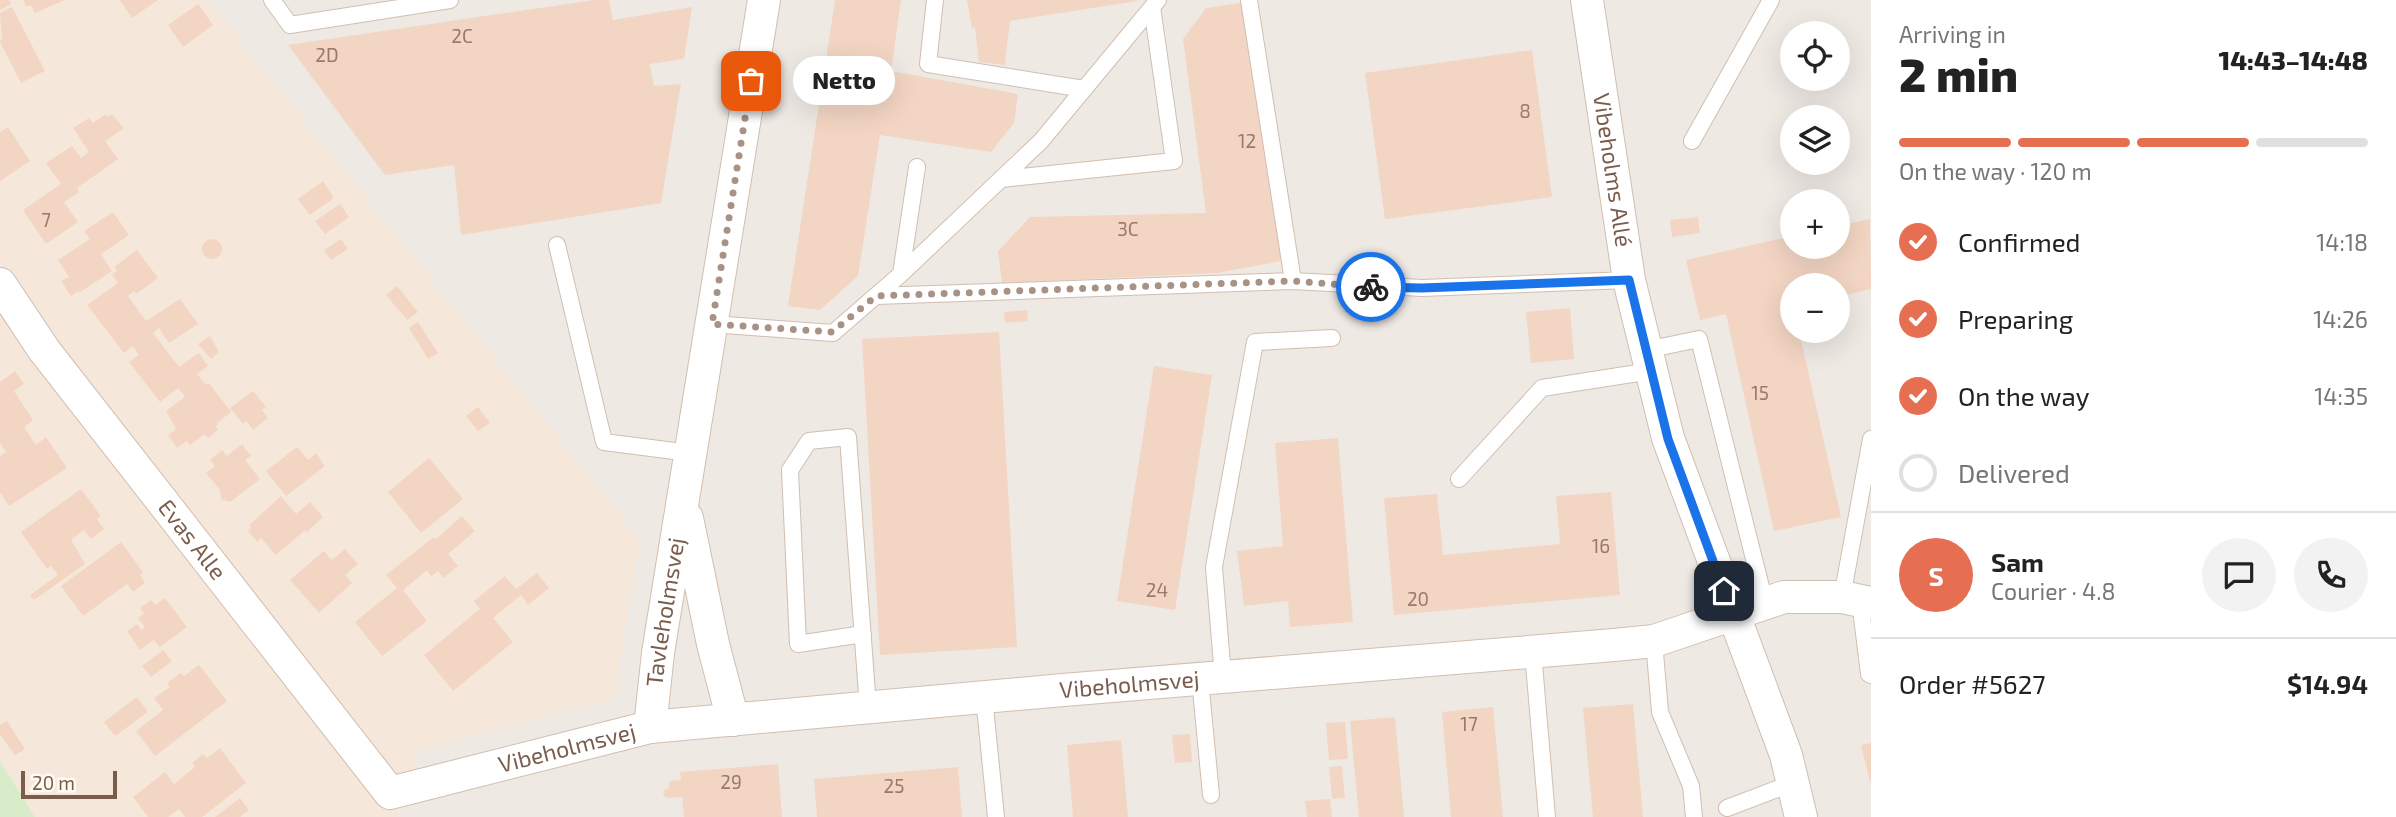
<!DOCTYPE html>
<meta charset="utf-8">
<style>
:root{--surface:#fff;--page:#f2f2f2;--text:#222;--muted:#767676;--line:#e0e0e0;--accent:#e76f51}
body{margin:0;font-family:"Exo 2",sans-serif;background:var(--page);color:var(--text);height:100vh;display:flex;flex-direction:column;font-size:26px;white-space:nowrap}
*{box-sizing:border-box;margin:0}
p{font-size:23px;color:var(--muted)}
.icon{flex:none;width:38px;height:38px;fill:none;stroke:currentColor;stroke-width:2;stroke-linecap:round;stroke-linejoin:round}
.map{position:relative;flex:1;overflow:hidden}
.side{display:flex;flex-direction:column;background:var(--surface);width:525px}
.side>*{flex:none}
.buttons{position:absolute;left:1780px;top:21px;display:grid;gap:14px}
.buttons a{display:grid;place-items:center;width:70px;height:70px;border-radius:50%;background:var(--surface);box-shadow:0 7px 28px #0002;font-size:35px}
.scale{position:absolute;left:21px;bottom:18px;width:96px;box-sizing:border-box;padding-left:7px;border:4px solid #7a5c4d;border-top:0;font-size:19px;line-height:24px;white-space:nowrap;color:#7a5c4d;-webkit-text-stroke:5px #fffaf3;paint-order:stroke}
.pin{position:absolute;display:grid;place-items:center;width:60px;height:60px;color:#fff;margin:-30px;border-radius:14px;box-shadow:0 4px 10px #0006}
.courier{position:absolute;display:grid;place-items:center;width:70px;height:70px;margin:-35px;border:5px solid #1a73e8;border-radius:50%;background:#fff;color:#222;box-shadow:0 2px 9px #0007}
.bubble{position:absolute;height:49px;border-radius:24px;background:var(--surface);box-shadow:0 7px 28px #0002;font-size:23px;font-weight:800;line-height:49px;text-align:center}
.overview em{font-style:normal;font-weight:800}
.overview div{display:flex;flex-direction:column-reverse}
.overview{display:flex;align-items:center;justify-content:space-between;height:119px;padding:0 28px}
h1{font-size:46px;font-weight:800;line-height:52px}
.bar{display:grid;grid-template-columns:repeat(4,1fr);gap:10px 7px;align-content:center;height:84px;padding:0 28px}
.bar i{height:9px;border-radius:5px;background:var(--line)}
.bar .selected{background:var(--accent)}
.bar p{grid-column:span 4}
.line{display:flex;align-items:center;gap:18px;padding:0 28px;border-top:2px solid var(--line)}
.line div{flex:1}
.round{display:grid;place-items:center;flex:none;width:74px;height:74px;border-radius:37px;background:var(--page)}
ol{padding:0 28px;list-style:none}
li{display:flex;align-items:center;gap:21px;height:77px}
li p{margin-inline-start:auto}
li .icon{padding:7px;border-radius:50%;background:var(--accent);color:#fff;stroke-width:4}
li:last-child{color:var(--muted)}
li i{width:38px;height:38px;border:4px solid var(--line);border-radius:50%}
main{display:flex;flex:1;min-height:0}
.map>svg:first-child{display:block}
</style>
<main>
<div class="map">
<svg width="1871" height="817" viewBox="0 0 1871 817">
<rect width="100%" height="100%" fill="#fdf6ec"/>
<path fill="#f5e8da" d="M0,0H207L640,540L614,698L418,751L398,817H35L0,761Z"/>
<path fill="#efe9e4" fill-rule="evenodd" d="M207,0H1871V817H398L418,751L614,698L640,540ZM1792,33H1838V79H1792ZM1792,117H1838V163H1792ZM1792,201H1838V247H1792ZM1792,285H1838V331H1792Z"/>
<path fill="#d8ecc9" d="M0,761L35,817H0Z"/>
<path fill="#f3d5c3" d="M0,0H9L11,4L0,10Z
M23,0H65L35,13L32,6H26Z
M120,0H158L132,18Z
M594,0H609L613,20L692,7L684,59L650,64L654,86L681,84L661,203L461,235L454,165L385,175L288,45Z
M835,0H901L891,71L1018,94L1014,123L991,152L880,135L858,276L820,310L788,306Z
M967,0H1137V1L1010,21L1005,65L979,62L975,27L972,28Z
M1241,3L1281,261L1217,273L1002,283L998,251L1030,217L1206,213L1183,39L1206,8Z
M198,4L213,25L183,47L168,25Z
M12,7L45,71L21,83L0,42L2,38L0,13Z
M1532,50L1552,197L1385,219L1365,73Z
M106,114L108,117L112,114L124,128L105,141L118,159L77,188L79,192L64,202L78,222L46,244L23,210L61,184L46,163L72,146L81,158L89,152L73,128L89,118L93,123Z
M8,127L30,161L0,181V132Z
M323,181L334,198L310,215L298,199Z
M340,204L349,217L325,234L315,221Z
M113,212L129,235L101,254L112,271L79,293L78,291L71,296L61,281L69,277L58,260L90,239L84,231Z
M1698,217L1700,233L1672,237L1670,220Z
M1870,219L1871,289L1838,297V285H1792V331H1799L1841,517L1774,531L1726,314L1700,320L1686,260L1792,236V247H1838V226Z
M202 249a10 10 0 1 1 20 0a10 10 0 1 1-20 0Z
M341,239L348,249L331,260L324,250Z
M137,250L158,278L136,294L134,291L128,296L146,321L180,299L198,324L169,343L159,328L153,333L179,367L199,353L208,366L197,374L206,385L209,383L231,412L217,423L218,424L215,426L218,430L208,438L205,434L190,445L187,441L177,448L168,435L176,429L166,411L185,397L178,388L160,402L129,362L139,355L133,346L124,353L87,305L118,283L112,275L117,271L114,267Z
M397,286L418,312L407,320L386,295Z
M1570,308L1574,359L1531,363L1526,312Z
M1027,310L1028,321L1005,323L1004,312Z
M418,322L438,353L428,359L409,328Z
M999,332L1017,647L880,655L862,339Z
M210,336L219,352L211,359L198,344Z
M1154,366L1212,375L1175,610L1117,601Z
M15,371L24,384L14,391L33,420L24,427L36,445L46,437L67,468L9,506L0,492V456L6,452L0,443V382Z
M253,391L266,407L262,410L268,418L253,430L246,421L243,424L230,408Z
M478,407L490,423L478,431L466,416Z
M1338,438L1353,622L1290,627L1288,601L1244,606L1237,551L1283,546L1275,443Z
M242,444L251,456L245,460L260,479L230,502L221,499L220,490L206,473L215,466L210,460L222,450L227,456Z
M297,447L308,460L316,453L325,466L286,496L266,471Z
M429,458L463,499L421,533L388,492Z
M81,489L101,516L97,519L104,529L91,539L84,530L71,540L85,564L34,600L30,595L58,575L51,566L47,569L21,532Z
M1611,492L1620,595L1394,615L1384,498L1437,494L1443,555L1560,544L1556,496Z
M281,496L296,514L310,502L323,517L307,532L305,530L276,555L261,538L257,542L248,531L251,528L249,525Z
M462,516L475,531L448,554L458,566L443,578L438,571L431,576L427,570L403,590L427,621L382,656L355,622L397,588L386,575L434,537L436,539Z
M121,542L143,572L140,575L145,583L133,592L127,584L83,616L61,586Z
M345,549L358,564L345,575L352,583L319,613L290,580L324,551L332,560Z
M537,573L549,588L528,605L521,595L493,618L513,642L453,691L424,655L480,609L474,601L505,576L516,589Z
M165,598L187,627L160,647L154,640L140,650L127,631L137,624L141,630L145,627L138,618L144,614L140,608L151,600L156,605Z
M163,650L172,661L151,677L142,666Z
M199,665L227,701L155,756L136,731L163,710L154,698L170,687L167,683L181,673L184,676Z
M137,697L148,712L115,736L104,722Z
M1633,704L1643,817H1593L1583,708Z
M1493,707L1503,817H1451L1442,712Z
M1395,717L1404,817H1359L1350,721Z
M7,721L25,749L15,755L0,735V725Z
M1345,722L1348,759L1329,760L1326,723Z
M1190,734L1192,762L1175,763L1172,735Z
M1121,740L1128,817H1073L1067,745Z
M1871,743V782H1870L1861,745Z
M220,748L246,783L202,817H185L179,809L168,817H148L133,797L165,772L174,784L195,767L192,763L203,754L207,758Z
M778,764L782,817H684L682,797L667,798L664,796L663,791L669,788V781L681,780L680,772Z
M1342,766L1345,798L1332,799L1329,767Z
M958,767L962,817H817L814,779Z
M240,798L249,810L240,817H215Z
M1330,799L1332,817H1307L1305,801Z"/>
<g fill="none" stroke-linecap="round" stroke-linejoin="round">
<g stroke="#d1beb0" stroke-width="18">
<path id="service" d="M272,0L290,25L450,0
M935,0L928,64L1084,89
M1249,0L1293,281
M1692,141L1771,0
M1001,179L1174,161L1152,7
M557,245L604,442L690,453
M901,274L917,167
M876,296L1293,281L1422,288L1629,280
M712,324L833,333L901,274L1041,141L1158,0
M1646,350L1699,339L1765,603
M1459,479L1542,388L1651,371
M1842,597L1871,439
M1860,601L1869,674L1871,675
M863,634L798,644L790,470L809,441L848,437L868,707
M1654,641L1660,712L1691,786L1694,817
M1533,652L1547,817
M1223,677L1214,567L1255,342L1332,338
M1200,679L1211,795
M984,697L996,817
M1727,808L1793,783"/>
</g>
<g stroke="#d1beb0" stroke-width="34">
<g id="minor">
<path id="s1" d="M1587,0L1629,280L1668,438L1786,755L1801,817"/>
<path id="s2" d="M0,284L44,350L390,793L650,727L1063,690L1614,645L1654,641L1784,597H1842L1871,603"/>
<path d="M687,518L713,644L733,720"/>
<path id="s3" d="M650,727L658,653L764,0"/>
</g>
</g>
<use href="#service" stroke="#fff" stroke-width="16"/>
<use href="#minor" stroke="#fff" stroke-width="32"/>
</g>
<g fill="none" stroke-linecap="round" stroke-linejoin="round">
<path stroke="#a89285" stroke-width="7" stroke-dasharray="0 12.6" d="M751,81L712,324L832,332L876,296L1293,281L1371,287"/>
<path stroke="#1a73e8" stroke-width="9" d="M1371,287L1422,288L1629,280L1668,439L1724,591"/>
</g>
<g text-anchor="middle" stroke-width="5" stroke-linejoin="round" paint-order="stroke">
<g font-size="19" fill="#987a6a">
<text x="462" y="43">2C</text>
<text x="327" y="62">2D</text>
<text x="1525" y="118">8</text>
<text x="1247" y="148">12</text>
<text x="46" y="227">7</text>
<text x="1128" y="236">3C</text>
<text x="1760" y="400">15</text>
<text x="1601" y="553">16</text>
<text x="1157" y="597">24</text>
<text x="1418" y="606">20</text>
<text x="1469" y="731">17</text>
<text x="731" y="789">29</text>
<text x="894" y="793">25</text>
</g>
<g font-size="23" fill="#7a5c4d" stroke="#fffaf3">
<text dy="8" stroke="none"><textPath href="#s1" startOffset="172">Vibeholms Allé</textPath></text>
<text dy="8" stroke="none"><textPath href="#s2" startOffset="320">Evas Alle</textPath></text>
<text dy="8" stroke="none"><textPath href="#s3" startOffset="116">Tavleholmsvej</textPath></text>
<text dy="8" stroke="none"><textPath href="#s2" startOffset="1391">Vibeholmsvej</textPath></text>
<text dy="8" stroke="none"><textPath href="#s2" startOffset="824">Vibeholmsvej</textPath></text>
</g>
</g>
</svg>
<div class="buttons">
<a><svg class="icon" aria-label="locate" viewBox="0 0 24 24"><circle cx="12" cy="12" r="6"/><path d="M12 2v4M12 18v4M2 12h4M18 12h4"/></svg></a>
<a><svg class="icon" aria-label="layers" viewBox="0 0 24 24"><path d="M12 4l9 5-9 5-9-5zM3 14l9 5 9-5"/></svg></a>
<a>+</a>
<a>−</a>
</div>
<div class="scale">20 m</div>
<div class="pin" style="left:751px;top:81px;background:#ea580c"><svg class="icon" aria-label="bag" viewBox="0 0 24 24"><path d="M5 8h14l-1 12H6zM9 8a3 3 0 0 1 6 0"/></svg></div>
<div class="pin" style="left:1724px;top:591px;background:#1f2937"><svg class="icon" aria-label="home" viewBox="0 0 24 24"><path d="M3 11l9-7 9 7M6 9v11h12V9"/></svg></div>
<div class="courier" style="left:1371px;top:287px"><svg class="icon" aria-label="bike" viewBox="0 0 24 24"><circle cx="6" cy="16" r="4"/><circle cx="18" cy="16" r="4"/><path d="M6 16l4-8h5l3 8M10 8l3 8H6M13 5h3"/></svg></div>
<div class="bubble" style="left:793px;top:56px;width:102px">Netto</div>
</div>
<section class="side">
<div class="overview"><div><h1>2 min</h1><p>Arriving in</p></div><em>14:43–14:48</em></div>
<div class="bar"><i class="selected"></i><i class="selected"></i><i class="selected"></i><i></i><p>On the way · 120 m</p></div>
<ol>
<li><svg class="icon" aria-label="check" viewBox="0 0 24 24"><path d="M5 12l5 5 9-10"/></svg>Confirmed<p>14:18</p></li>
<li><svg class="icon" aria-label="check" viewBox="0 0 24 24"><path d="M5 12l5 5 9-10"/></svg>Preparing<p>14:26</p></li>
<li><svg class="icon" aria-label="check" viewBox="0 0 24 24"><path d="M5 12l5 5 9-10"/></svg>On the way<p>14:35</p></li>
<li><i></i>Delivered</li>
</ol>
<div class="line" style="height:126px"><b class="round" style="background:var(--accent);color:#fff">S</b><div><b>Sam</b><p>Courier · 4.8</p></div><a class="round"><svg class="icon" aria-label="chat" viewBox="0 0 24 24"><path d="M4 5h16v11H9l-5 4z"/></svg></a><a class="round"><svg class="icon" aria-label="phone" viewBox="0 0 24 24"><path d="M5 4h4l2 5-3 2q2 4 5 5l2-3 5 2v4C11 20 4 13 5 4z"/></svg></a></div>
<div class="line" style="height:91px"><div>Order #5627</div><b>$14.94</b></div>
</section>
</main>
